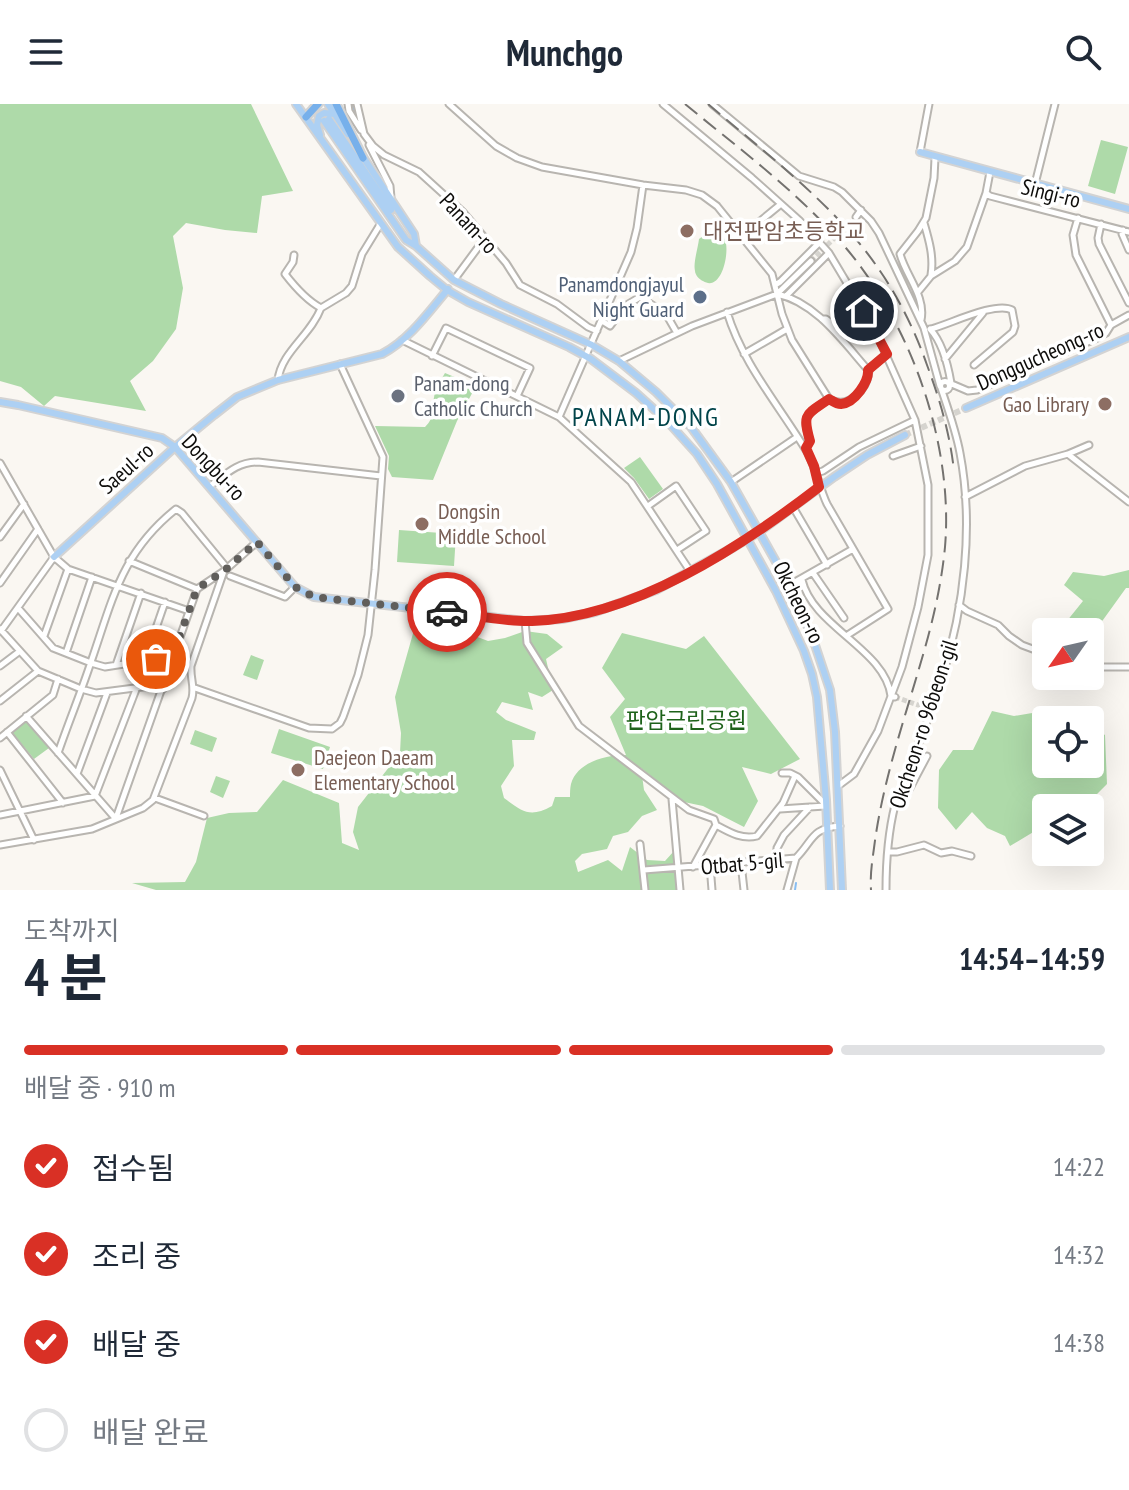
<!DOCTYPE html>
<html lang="ko">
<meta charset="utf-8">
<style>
:root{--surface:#fff;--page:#f6f6f7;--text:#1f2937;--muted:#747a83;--line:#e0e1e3;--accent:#d93025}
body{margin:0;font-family:"PT Sans Narrow","Noto Sans KR",sans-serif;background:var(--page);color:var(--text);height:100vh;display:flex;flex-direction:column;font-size:30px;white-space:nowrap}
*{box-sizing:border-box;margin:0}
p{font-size:26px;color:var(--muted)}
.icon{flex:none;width:44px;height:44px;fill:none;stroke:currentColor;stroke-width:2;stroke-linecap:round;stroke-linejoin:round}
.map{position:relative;height:786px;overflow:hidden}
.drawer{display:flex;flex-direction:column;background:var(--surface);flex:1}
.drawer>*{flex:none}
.needle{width:52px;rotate:236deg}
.buttons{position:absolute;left:1032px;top:514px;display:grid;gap:16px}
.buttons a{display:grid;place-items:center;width:72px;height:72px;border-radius:8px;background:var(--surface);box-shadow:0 8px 32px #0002;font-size:40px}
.pin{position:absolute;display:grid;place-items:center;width:68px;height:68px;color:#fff;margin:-34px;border:4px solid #fff;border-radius:50%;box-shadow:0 2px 8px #0007}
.courier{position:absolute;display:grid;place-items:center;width:80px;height:80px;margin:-40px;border:6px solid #d93025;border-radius:50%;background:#fff;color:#222;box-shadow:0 2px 10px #0007}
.summary em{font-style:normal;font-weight:700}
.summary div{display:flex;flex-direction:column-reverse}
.summary{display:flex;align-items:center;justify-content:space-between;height:136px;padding:0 24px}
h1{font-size:52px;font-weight:700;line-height:60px}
.bar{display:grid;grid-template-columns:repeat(4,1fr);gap:12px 8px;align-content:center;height:96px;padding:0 24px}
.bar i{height:10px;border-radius:6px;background:var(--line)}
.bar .current{background:var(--accent)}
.bar p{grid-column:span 4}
ol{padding:0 24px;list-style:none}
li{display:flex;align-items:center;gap:24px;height:88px}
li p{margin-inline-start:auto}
li .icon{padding:8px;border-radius:50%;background:var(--accent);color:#fff;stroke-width:4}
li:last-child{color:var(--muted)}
li i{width:44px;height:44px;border:4px solid var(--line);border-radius:50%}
header{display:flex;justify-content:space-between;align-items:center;height:104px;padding:0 24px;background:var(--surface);font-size:36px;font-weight:700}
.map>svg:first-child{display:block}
</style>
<header><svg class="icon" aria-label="menu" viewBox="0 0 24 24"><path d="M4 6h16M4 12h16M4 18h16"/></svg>Munchgo<svg class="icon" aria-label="search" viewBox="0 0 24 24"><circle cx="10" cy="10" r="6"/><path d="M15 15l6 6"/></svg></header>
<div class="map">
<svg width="1129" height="786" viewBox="0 0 1129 786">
<rect width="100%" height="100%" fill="#faf7f2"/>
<path fill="#aedaa9" d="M0,0H251L293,87L262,92L257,129L225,126L186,119L173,132L183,184L176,225L153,257L130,277L146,307L55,292L44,302L21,283L0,277Z
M1101,36L1128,43L1115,90L1088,82Z
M716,128C721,131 723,131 725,136C730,147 722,189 703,177C700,176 695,171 695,167C693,159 698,144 699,135L707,129Z
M445,269L476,282L457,317L433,376L392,373L388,365L389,352L375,322L425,323C436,313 431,303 435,289C437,282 441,276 445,269Z
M640,353L663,385L649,395L634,374L624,364Z
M399,426L456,430L454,462L397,458Z
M1129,466V484H1126L1090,534V528H1058L1083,497L1064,481L1073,468L1104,472Z
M443,515L468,518L467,529L488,537L505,534L525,527L547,530L563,543L546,555L553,586L542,593L528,588L533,606L502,598L496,608L506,616L536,628L534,636H512L514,662L501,682L504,694C523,708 530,714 552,702L555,693H570C570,689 570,684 571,680C577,658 606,651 626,651L610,613L625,595L602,564L622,529L686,545L704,532L800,655L771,670L742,663L758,697L744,723L703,702L684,698L641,664L644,686L657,706L642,712L628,728L613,732L607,745L582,750L575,757L578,768L608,756L622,767L630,743L647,756L665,757L674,747L679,786H156L132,779L185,778L196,758L207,714L229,709L257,708L283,676L339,699L342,739L359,746L353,728L358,703L400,649L401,629L395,593L414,526L442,525Z
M251,551L264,556L257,576L243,571Z
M992,607L1014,612L1044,607L1069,611L1078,616H1046V660H1090V623L1105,631L1107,680L1096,691L1104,707L1097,733L1090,740V704H1046V736L1035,727L1010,742L1005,732L987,724L972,708L956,726L938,704L939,666L953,646H973Z
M26,615L49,644L34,655L11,627Z
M279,625L330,643L323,665L271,649Z
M195,626L217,634L212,648L190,640Z
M216,672L230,677L223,694L210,688Z"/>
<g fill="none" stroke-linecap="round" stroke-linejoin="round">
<path stroke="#87bdf2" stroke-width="2" d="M352,0L359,18
M795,786L796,779"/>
<path stroke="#d6d4cf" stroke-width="5" stroke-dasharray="5 2.5" stroke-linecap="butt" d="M811,157L856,113
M895,593L921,602"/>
<path stroke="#d6d4cf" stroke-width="6" stroke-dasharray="6 3" stroke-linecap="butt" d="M311,0L321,14
M905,331L966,304"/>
<g stroke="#b8b5b0" stroke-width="9">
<path id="minor" d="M348,0L349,7L361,26
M357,0L364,30L373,42L384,51L419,68L462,107L506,159L520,181L557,200L588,223L597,227
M449,0L496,42L517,54L542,63L643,81L686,86L702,91L717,102L772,170L782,210L792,236L829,295
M663,0L752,74L799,116L829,149L875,226L915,316L928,381V451L918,503L902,563L878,627L854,670L838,682
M712,0L799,72L834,83L842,88L871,117L879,129L924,224L940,282
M369,41L390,82L391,94
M920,48L929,0
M990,68L986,89L990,92L1129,128
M1035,80L1055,0
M856,113L861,106
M1078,114L1073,131L1076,151L1111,221
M924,119C929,136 934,153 931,171
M1101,120L1098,134L1099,140L1129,199
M1123,126L1122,130L1129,146
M742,132L781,100
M294,151L293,158L285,170C295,183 306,196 321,204
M454,176L485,134
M775,181L780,178L820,138
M918,188L931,172L955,157L967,143L986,89
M777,190L811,157
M787,191L829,149
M321,204L346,189L352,182L362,150L381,119
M727,208C742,258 777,299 804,343C816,360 818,381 827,400L888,505L846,532
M822,215H826L834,221L844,220L858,198
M921,216C926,193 906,172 900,150L918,127L926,114L934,74L935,54
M602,217L610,222L625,202L640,193L666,210L677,229
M930,225C942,238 948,261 951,279
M931,225C950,220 996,197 1012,206L1015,222L1013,228L974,261
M402,236L559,313L631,378L690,467
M744,250L787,225
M432,252L446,224L530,264L517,292
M945,255L983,209
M619,257L692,222L777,190C816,198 844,239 869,267C867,286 848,306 829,295
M868,266L887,250
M278,276C281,248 311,231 321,204
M940.5 282a4.5 4.5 0 1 1 9 0a4.5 4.5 0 1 1-9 0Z
M947,278L968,287L977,286L1097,234L1106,229L1111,221L1129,211
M559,313L631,148L637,124L643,81
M806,344L810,337C801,310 807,311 829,295
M1069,351L1129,398
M893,352L921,342
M0,359L54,453L68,465L189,507
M816,369L823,367L859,343L915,316
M731,378L797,333
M210,382C226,370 237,358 258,358L381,372
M965,393L1025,362L1068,350L1089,341
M648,402L676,382L706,427L677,446
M793,403L827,461
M0,433L24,400
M129,457L197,485
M813,469L844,514
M230,472L285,493L295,483
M802,476C813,523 885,545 891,592L895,593
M0,479L38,425
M788,482L853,445
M959,501L967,507L998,521L1009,532L1022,541L1046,550
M18,504L53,544L91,559L105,563L156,555L170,559
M525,517L527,539L579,622L689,706L714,715L716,721L693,763
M0,525L38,567L81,585L96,589L150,582L163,585
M1,527L54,453
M44,532L68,465
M66,549L92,473
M145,556L165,498
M116,561L141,489
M0,562L20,547
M1090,563H1129
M195,584L309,624L332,625L340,619L343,613L358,571L368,531L375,466L383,353L340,260
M0,597L38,567
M26,612L116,715
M7,628L63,699
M0,634L53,591L58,575
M58,649C69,617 82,586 92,555C113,494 122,448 176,405L182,409L227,464
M0,666L34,736
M782,669H790L798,673L826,701
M77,670L107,589
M155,694L204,712
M672,695L680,786
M895,701L900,702L902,699L927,652
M780,705L825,702
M0,711L95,692L137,583
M116,714L197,485L224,467L257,438
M716,721C729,728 742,736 757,732L783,699L795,672
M640,740L645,786
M0,741L92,725L143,704L153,696L192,594C195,582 190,574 191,562L224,467
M888,748H897L924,741L941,749L952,747L971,752
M776,756L777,744L784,731L810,703
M741,759L744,786
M710,761L712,786
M644,766L796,754C813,737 811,724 840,722
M787,786L796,754
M886,786C886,757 888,729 895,701C910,659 929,617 942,574C964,504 974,422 960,349C956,327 948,305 941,284"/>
</g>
<g stroke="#d3d3d3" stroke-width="10">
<path id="major" d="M296,0L398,143L430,172L447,186L468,198L569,243L591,255L636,289L668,318L697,350L717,380L776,487L804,547L812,570L817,593L826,696L830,786
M328,0L348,30
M329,15L391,106
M324,17L406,136L416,142
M320,31L317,21L319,12L324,9L334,10
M920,48L1129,105
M361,50L414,130L416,142L454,176L501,200L592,241L619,257L656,288L691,323L731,378L784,472L812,532L830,586L835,628L842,786
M0,298L18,301L162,334L175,343L295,483L314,493L525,517L562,515L595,508L656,486L734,443L759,428L834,373L867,351L905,331
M966,304L1129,233
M54,453L175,343L214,311L237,293L278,276L382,250C409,236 428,209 448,185"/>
</g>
<g stroke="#d3d3d3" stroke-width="11">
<path id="highway" d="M336,0L363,54
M306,13L318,0"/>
</g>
<use href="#minor" stroke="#fff" stroke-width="5"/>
<use href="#major" stroke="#add0f3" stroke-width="6"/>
<use href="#highway" stroke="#77b0eb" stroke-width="7"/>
<path stroke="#74726f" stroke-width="2" stroke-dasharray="16 8" stroke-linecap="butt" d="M685,0C737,43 794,85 839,136C909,214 954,338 945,443C942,474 936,503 928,533C909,603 883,672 874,744C872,758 870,772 871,786
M708,0C765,49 835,101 878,164C899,194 915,227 927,261C940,296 950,330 954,367"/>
</g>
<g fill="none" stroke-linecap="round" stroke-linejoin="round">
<path stroke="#605e5b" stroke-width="8" stroke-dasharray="0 14.4" d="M156,555L170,559L197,485L224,467L257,438L295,483L314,493L447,508"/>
<path stroke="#d93025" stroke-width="10" d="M447,508C474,511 505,518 532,517C633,514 741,443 819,383L814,362L806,344L810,337C802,309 806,311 829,295C834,298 836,300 841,300C855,299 869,277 868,266L887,250L864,207"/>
</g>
<g fill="#8d6e63" stroke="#fff" stroke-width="3">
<circle cx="687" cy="127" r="8"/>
<circle cx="1105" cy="300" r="8"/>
<circle cx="422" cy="420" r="8"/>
<circle cx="298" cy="666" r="8"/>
</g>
<circle fill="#5c6f8a" stroke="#fff" stroke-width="3" cx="700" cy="193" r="8"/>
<circle fill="#6b7280" stroke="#fff" stroke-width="3" cx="398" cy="292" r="8"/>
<g text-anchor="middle" stroke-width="7" stroke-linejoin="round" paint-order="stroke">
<g font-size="22" fill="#0d0c0a" stroke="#fff">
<text transform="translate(1051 89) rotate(14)" y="8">Singi-ro</text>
<text transform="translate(469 119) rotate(47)" y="8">Panam-ro</text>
<text transform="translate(1040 252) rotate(-24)" y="8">Donggucheong-ro</text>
<text transform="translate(214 363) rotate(47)" y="8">Dongbu-ro</text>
<text transform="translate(126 364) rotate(-42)" y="8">Saeul-ro</text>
<text transform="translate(799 498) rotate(64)" y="8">Okcheon-ro</text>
<text transform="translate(923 620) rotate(-72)" y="8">Okcheon-ro 96beon-gil</text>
<text transform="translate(742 759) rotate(-5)" y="8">Otbat 5-gil</text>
</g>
<g font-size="22" fill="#785e54" stroke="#fff" text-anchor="start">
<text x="703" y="135">대전판암초등학교</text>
<text x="1089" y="308" text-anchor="end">Gao Library</text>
<text x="438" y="415">Dongsin<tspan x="438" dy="25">Middle School</tspan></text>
<text x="314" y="661">Daejeon Daeam<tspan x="314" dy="25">Elementary School</tspan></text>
</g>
<g font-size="22" fill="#4e5e75" stroke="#fff" text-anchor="end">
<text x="684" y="188">Panamdongjayul<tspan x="684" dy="25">Night Guard</tspan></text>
</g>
<g font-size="22" fill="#5b616d" stroke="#fff" text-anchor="start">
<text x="414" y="287">Panam-dong<tspan x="414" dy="25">Catholic Church</tspan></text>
</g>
<g font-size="22" fill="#1e621a" stroke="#fff">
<text x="686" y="624">판암근린공원</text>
</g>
<g font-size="26" letter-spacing="2" fill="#01444a" stroke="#fff">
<text x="646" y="322">PANAM-DONG</text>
</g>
</g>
</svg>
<div class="buttons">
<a><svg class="needle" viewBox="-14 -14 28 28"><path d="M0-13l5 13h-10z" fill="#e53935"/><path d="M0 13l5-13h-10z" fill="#747a83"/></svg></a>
<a><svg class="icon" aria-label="locate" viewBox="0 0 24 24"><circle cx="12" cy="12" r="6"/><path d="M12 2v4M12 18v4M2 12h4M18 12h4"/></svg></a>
<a><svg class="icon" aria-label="layers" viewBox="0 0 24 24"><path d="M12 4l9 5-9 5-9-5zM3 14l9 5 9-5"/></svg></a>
</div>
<div class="pin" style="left:156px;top:555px;background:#ea580c"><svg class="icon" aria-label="bag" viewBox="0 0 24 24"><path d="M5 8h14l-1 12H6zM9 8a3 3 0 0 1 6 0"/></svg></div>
<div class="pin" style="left:864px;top:207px;background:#1f2937"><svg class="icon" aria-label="home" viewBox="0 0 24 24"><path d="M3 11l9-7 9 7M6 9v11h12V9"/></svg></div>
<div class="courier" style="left:447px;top:508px"><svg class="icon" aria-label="car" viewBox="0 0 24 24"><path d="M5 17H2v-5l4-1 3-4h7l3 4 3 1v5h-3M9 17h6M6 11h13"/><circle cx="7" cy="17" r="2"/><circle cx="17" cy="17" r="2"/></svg></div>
</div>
<section class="drawer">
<div class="summary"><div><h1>4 분</h1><p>도착까지</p></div><em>14:54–14:59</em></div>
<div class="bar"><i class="current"></i><i class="current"></i><i class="current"></i><i></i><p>배달 중 · 910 m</p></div>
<ol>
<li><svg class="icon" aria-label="check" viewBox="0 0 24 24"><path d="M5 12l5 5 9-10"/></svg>접수됨<p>14:22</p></li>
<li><svg class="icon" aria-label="check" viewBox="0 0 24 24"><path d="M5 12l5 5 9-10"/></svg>조리 중<p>14:32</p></li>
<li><svg class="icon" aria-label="check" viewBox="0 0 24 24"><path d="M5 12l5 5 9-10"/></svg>배달 중<p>14:38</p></li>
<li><i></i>배달 완료</li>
</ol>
</section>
